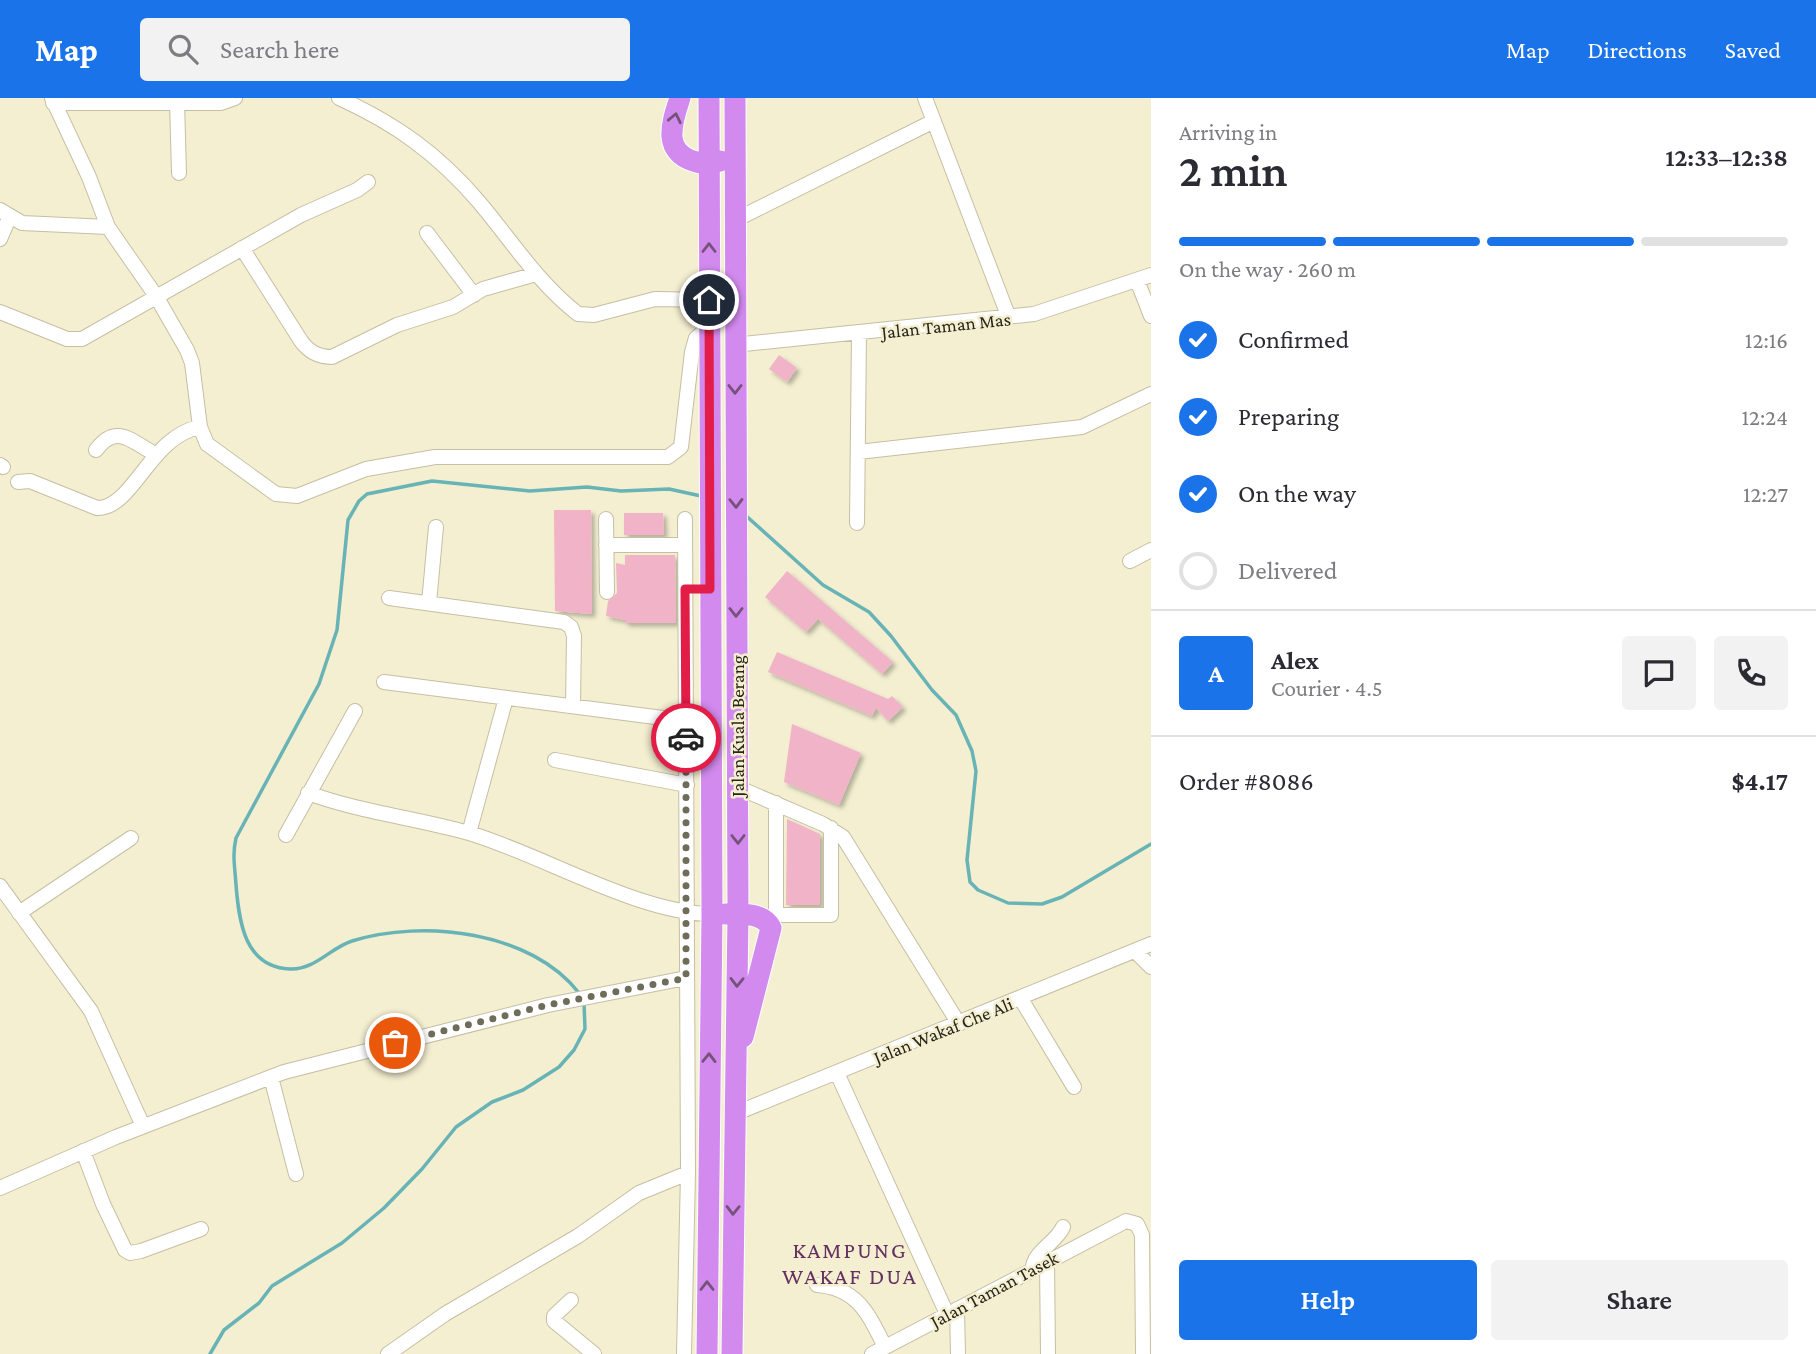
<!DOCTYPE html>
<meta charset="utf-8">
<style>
:root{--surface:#fff;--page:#f2f2f3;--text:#2b2b33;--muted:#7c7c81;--line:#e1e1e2;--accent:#1a73e8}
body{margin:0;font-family:"Crimson Pro",serif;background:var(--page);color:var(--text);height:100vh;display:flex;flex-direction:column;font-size:26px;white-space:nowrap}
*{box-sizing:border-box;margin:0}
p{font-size:23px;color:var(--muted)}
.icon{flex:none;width:38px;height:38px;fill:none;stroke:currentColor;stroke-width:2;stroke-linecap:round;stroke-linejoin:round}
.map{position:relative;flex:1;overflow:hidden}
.drawer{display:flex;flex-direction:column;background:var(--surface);width:665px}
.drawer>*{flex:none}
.pin{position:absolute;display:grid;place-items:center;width:60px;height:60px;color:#fff;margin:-30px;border:4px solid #fff;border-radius:50%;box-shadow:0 2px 7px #0007}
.courier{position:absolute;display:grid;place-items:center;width:70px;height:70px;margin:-35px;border:5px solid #e11d48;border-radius:50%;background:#fff;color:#222;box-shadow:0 2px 9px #0007}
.summary em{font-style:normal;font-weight:600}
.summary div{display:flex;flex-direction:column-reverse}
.summary{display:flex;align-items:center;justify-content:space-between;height:119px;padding:0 28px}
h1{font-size:46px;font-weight:600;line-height:52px}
.bar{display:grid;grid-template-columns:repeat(4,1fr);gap:10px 7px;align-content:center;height:84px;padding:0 28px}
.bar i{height:9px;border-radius:5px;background:var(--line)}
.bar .active{background:var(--accent)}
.bar p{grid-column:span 4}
.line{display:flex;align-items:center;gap:18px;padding:0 28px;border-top:2px solid var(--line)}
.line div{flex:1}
.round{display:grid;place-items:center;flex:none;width:74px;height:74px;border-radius:7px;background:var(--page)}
ol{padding:0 28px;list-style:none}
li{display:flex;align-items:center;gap:21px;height:77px}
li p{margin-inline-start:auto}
li .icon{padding:7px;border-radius:50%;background:var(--accent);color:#fff;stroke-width:4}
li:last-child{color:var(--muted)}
li i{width:38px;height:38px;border:4px solid var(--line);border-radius:50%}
.button{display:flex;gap:14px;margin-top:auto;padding:14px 28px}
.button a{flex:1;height:80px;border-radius:7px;background:var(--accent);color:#fff;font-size:28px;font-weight:600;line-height:80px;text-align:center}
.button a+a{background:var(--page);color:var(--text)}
header{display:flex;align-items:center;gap:42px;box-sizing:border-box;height:98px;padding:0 35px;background:var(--accent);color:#fff}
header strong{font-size:33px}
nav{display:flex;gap:38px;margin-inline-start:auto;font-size:24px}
.search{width:490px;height:63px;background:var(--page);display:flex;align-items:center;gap:18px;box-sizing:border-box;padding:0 24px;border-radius:7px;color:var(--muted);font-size:26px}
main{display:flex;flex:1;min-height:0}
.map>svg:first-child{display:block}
</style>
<header>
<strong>Map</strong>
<div class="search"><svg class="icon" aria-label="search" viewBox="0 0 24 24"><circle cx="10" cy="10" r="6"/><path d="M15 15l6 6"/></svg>Search here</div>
<nav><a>Map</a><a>Directions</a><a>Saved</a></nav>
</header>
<main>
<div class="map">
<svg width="1151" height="1256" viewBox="0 0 1151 1256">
<defs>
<filter id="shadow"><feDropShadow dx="3.5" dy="3.5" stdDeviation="2" flood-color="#0004"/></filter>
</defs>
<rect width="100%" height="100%" fill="#f4efd1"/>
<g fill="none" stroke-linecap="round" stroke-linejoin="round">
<path stroke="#68b3b6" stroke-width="3.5" d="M744,416L823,487L869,514L891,538L932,592L956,617L972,653L976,673L967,762L970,784L978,792L1008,805L1042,806L1062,799L1151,746
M579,895C531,833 423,821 352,843C330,850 315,872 290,871C244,869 239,823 236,787C235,769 232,758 236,740L319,586L337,532L348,422L359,403L367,396L432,383L530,393L587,389L621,393L669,391L701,398
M210,1256L224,1232L259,1205L272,1188L342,1145L384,1110L422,1071L456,1029L492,1004L523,992L559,969L574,952L585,931L584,905"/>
</g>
<path fill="#f0b3c7" filter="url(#shadow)" d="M779,257L797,270L787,284L769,271Z
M554,412H591L592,516L555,513Z
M624,415H663L664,437H624Z
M625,457H675L676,525H625V522L606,518L608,503L617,495L616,465L625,467Z
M787,473L893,564L882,576L818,521L806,534L765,499Z
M777,554L888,601L892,598L903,609L888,623L876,610L872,618L768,574Z
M792,626L861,655L839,707L784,684Z
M787,721L820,736V807H786Z"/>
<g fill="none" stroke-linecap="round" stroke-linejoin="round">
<g stroke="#c5bfa3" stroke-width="16">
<path id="minor" d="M52,0L89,79L108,129L156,198L187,252L192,265L200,329L207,346L276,396L297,398L366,371L435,359H668L681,349L692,254L696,240L709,229
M339,0C396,26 438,56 479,104C511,142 538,185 578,216L594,217L655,201L709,202
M925,0L1009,220
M177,4L179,75
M53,5H221L235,0
M0,112L22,125L108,129
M735,122L934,23
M427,135L474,197
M0,141L9,120
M242,150L301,243C309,254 318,259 332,259L397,227L453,209L483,191L536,176
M1137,182L1151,218
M0,214L67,241H82L301,117L357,92L368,84
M734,247L1034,216L1151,177
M96,352C116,325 131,343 155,356
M858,354L1082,329L1151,296
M0,367L3,369
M18,384L30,383L97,410C133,411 150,338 200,329
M606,421L607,494
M857,425L859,236
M606,447H685
M1130,463L1151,452
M389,500L564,524L571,529L574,538L573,608
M429,505L436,429
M384,584L686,623
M555,662L687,687
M737,689L823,726L843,739L959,926
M308,695C360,714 416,720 469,735C543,757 637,815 712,816
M469,735L506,600
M286,737L355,613
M0,788L91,913L143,1028
M19,815L131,740
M776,817H831V730
M771,821L776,817V705
M1137,855L1151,869
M1021,901L1074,989
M837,975L947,1216
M271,979L296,1076
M734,1016L1151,846
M83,1053L103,1106L125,1152L130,1155L141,1153L201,1131
M0,1090L116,1039L284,974L548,907L686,880
M1047,1164L1048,1256
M1033,1171C1032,1155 1057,1144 1063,1129
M817,1187C858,1190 869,1217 885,1249
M571,1202L554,1218V1223L594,1256
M957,1211L958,1256
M388,1256L445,1216L578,1138L639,1095L688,1075
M684,1256L688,1075L685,421
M872,1256L1126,1123L1137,1126L1142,1137L1143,1256"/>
</g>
<g stroke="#fff" stroke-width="23">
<path id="highway" d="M680,0C676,12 671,26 672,39C674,62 702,69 720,63
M725,816C741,816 763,814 771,830L743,939
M707,1256L712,816L709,0
M732,1256L738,816L735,0"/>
</g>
<use href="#minor" stroke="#fff" stroke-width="14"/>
<use href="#highway" stroke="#d28aee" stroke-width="21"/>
</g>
<defs><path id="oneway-chevron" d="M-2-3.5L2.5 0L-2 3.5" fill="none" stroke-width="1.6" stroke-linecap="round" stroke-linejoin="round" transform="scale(1.75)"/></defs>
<g stroke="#745279">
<use href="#oneway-chevron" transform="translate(675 20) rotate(-78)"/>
<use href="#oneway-chevron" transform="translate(709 150) rotate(-90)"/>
<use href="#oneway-chevron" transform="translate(735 291) rotate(90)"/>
<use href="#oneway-chevron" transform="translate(736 405) rotate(89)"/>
<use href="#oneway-chevron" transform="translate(736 514) rotate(90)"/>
<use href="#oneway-chevron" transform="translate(738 741) rotate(90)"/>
<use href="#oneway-chevron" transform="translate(737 884) rotate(91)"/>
<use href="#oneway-chevron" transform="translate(709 960) rotate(-89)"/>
<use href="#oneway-chevron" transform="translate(733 1112) rotate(91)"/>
<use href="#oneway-chevron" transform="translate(707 1188) rotate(-90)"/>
</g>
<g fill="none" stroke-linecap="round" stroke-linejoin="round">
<path stroke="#6f6c5a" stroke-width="7" stroke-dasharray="0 12.6" d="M395,945L548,907L686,880V640"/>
<path stroke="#e11d48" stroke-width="9" d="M686,640L685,491H710L709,202"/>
</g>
<g text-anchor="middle" stroke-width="5" stroke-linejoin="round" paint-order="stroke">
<g font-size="19" fill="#27251a" stroke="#f4efd1">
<text transform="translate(946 227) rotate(-6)" y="7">Jalan Taman Mas</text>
<text transform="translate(737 628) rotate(-90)" y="7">Jalan Kuala Berang</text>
<text transform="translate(943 932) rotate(-22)" y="7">Jalan Wakaf Che Ali</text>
<text transform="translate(994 1191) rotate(-28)" y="7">Jalan Taman Tasek</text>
</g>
<g font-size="23" letter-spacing="2" fill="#653160" stroke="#f4efd1">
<text x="850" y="1160">KAMPUNG<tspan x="850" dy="26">WAKAF DUA</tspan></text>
</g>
</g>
</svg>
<div class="pin" style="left:395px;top:945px;background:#ea580c"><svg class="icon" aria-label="bag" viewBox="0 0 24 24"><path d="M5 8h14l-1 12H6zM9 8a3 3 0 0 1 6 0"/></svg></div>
<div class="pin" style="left:709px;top:202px;background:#1f2937"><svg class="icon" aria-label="home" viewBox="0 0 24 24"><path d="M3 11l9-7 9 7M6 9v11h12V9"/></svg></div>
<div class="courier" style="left:686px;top:640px"><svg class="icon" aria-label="car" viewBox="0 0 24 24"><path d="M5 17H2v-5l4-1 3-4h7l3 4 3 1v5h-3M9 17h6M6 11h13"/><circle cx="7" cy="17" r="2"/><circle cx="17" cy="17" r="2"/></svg></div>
</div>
<section class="drawer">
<div class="summary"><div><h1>2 min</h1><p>Arriving in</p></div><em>12:33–12:38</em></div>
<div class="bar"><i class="active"></i><i class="active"></i><i class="active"></i><i></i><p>On the way · 260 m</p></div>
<ol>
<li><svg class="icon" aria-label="check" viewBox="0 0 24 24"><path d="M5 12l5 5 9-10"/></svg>Confirmed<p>12:16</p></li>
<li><svg class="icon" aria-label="check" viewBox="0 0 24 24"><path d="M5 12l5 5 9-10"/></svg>Preparing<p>12:24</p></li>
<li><svg class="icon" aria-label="check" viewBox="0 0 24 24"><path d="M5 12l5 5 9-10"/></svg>On the way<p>12:27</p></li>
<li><i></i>Delivered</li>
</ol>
<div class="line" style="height:126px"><b class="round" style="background:var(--accent);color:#fff">A</b><div><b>Alex</b><p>Courier · 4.5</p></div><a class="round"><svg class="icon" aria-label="chat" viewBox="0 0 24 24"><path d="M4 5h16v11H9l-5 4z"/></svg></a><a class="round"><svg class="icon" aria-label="phone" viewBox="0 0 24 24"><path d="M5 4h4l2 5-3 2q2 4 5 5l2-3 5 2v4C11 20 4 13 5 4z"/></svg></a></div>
<div class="line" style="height:91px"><div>Order #8086</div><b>$4.17</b></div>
<div class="button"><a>Help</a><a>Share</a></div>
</section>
</main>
